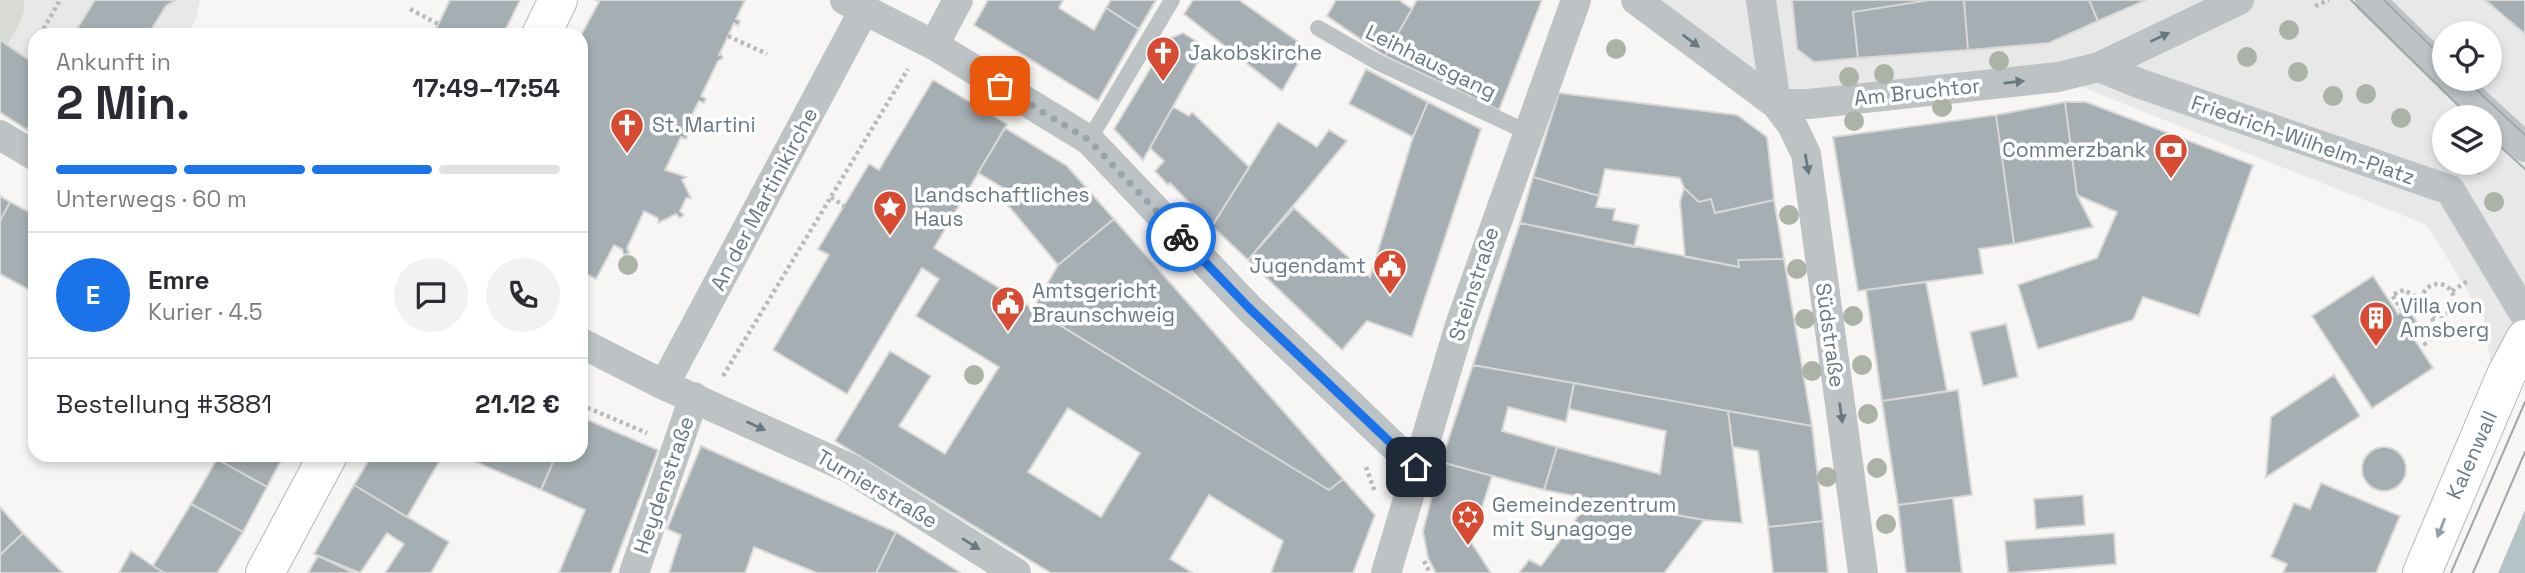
<!DOCTYPE html>
<html lang="de">
<meta charset="utf-8">
<style>
:root{--surface:#fff;--page:#f2f2f3;--text:#2b2b33;--muted:#7c7c81;--line:#e1e1e2;--accent:#1a73e8}
body{margin:0;font-family:"Space Grotesk",sans-serif;background:var(--page);color:var(--text);height:100vh;display:flex;flex-direction:column;font-size:26px;white-space:nowrap}
*{box-sizing:border-box;margin:0}
p{font-size:23px;color:var(--muted)}
.icon{flex:none;width:38px;height:38px;fill:none;stroke:currentColor;stroke-width:2;stroke-linecap:round;stroke-linejoin:round}
.map{position:relative;flex:1;overflow:hidden}
.side{position:absolute;left:28px;top:28px;width:560px;height:434px;display:flex;flex-direction:column;background:var(--surface);border-radius:21px;box-shadow:0 4px 10px #0003}
.side>*{flex:none}
.buttons{position:absolute;left:2432px;top:21px;display:grid;gap:14px}
.buttons a{display:grid;place-items:center;width:70px;height:70px;border-radius:50%;background:var(--surface);box-shadow:0 4px 10px #0003;font-size:35px}
.pin{position:absolute;display:grid;place-items:center;width:60px;height:60px;color:#fff;margin:-30px;border-radius:14px;box-shadow:0 4px 10px #0006}
.courier{position:absolute;display:grid;place-items:center;width:70px;height:70px;margin:-35px;border:5px solid #1a73e8;border-radius:50%;background:#fff;color:#222;box-shadow:0 2px 9px #0007}
.headline em{font-style:normal;font-weight:700}
.headline div{display:flex;flex-direction:column-reverse}
.headline{display:flex;align-items:center;justify-content:space-between;height:119px;padding:0 28px}
h1{font-size:46px;font-weight:700;line-height:52px}
.bar{display:grid;grid-template-columns:repeat(4,1fr);gap:10px 7px;align-content:center;height:84px;padding:0 28px}
.bar i{height:9px;border-radius:5px;background:var(--line)}
.bar .on{background:var(--accent)}
.bar p{grid-column:span 4}
.line{display:flex;align-items:center;gap:18px;padding:0 28px;border-top:2px solid var(--line)}
.line div{flex:1}
.round{display:grid;place-items:center;flex:none;width:74px;height:74px;border-radius:37px;background:var(--page)}
.map>svg:first-child{display:block}
</style>
<div class="map">
<svg width="2525" height="573" viewBox="0 0 2525 573">
<rect width="100%" height="100%" fill="#f7f6f4"/>
<path fill="#e7e8e7" fill-rule="evenodd" d="M0,0H200L196,19L187,35H35V134L0,112Z
M1643,0H2525V374L2490,360L2484,318L2427,225L2057,77L1809,104ZM2445,33H2490V79H2445ZM2445,117H2490V163H2445Z"/>
<path fill="#d7dbd3" d="M0,0H24C26,17 15,31 7,45L0,40Z"/>
<path fill="#b6c3c6" d="M2525,510V573H2498Z"/>
<path fill="#a5aeb3" stroke="#d8d8d6" stroke-width="2" fill-rule="evenodd" d="M95,0H176L166,6L148,35H73Z
M450,0H520L503,35H433Z
M596,0H745L736,19L740,21L738,26L734,23L719,55L721,54L723,58L718,61L701,96L706,99L704,103L699,101L683,132L688,134L686,139L681,137L665,170L686,177L682,180L691,198H686L680,211L684,215L680,218L676,214L658,223V218L644,211L627,248L629,253L624,255L622,249L614,245L596,279L581,271V35L599,2Z
M988,0H1063L1059,8L1094,30L1106,8L1139,29L1098,101L974,25Z
M1111,0H1156L1139,29L1106,8Z
M1193,0H1239L1307,48L1282,91L1184,14Z
M1336,0H1399L1412,9L1385,56L1327,16Z
M1417,0H1542L1499,110L1385,56Z
M1792,0H1930L1853,12L1858,58L1814,62L1797,49Z
M1930,0H1964L1968,50L1858,58L1853,12Z
M1964,0H2089L2098,21L2049,43L1968,50Z
M2089,0H2146L2098,21Z
M2485,0H2525V34Z
M1183,33L1196,41L1199,60L1143,160L1114,129L1168,39Z
M0,40L35,64V117L27,130L0,112Z
M1366,69L1428,102L1413,137L1349,104Z
M933,80L1007,124L934,248L1329,490L1343,479L1375,515L1353,573H1271L1283,541L1209,495L1170,559L1193,573H1051L835,441L890,351L931,376L899,426L945,454L999,367L916,316L939,279L922,268L847,394L773,350L829,255L818,249L869,164L879,170ZM1068,408L1140,453L1101,517L1028,472Z
M1559,93L1737,115L1767,137L1774,200L1715,213L1711,199L1699,202L1684,188L1680,178L1605,169L1599,196L1533,177Z
M1428,102L1481,129L1412,337L1367,321L1342,350L1248,260L1294,208L1370,277L1413,137Z
M2065,102H2086L2253,165L2199,316L2143,297L2133,320L2038,349L2018,285L2097,258L2117,212L2077,195Z
M2065,102L2077,195L2093,227L2014,244L1996,115Z
M1173,107L1189,116L1192,112L1249,167L1212,226L1170,183L1168,185L1155,171L1164,161L1150,148Z
M1996,115L2014,244L1979,249L1983,274L1858,291L1833,137Z
M35,117V133L27,130Z
M1278,122L1317,147L1329,130L1347,141L1248,260L1212,226Z
M1005,128L1067,166L1114,219L1058,265L1006,203L1012,193L978,173Z
M1533,177L1599,196L1596,207L1615,209L1613,220L1639,225L1634,247L1520,223Z
M1684,188L1699,202L1711,199L1715,213L1774,200L1784,259L1738,260L1739,267L1685,257L1680,201Z
M0,196L10,202L0,221Z
M10,202L35,215V293L0,274V221Z
M1114,219L1343,479L1329,490L1033,309L1058,265Z
M1520,223L1739,267L1738,260L1784,259L1812,426L1473,365Z
M2373,276L2398,314L2408,308L2417,322L2407,328L2433,368L2372,408L2312,316Z
M1926,282L1947,391L1882,401L1866,290Z
M2006,324L2018,377L1983,386L1970,332Z
M1473,365L1574,383L1566,422L1508,407L1502,431L1557,447L1544,490L1441,462Z
M2334,375L2360,416L2266,477L2271,417Z
M1574,383L1728,411L1742,523L1704,520L1544,490L1557,447L1660,474L1666,431L1569,409Z
M1958,390L1972,495L1898,505L1882,401Z
M1728,411L1812,426L1823,521L1768,527L1758,451L1733,447Z
M581,417L658,450L611,573H559L585,510L541,490L556,455H581Z
M701,446L896,532L876,573H817L754,547L745,573H669L681,535L667,529Z
M2362 469a22 22 0 1 1 44 0a22 22 0 1 1-44 0Z
M219,455H284L267,487L217,459Z
M372,455H443L407,517L354,485Z
M471,455H556L541,490L469,459Z
M217,459L267,487L243,532L191,504Z
M1441,462L1492,476L1471,542L1491,573H1436L1428,558L1423,531Z
M2321,483L2400,516L2376,573H2283L2287,564L2271,557L2294,503L2310,509Z
M354,485L449,542L431,573H385L404,544L387,533L360,573L314,554Z
M2083,495L2085,525L2036,529L2034,499Z
M1953,498L1962,573H1906L1898,505Z
M1590,500L1704,520L1664,573H1519L1529,560L1541,566Z
M191,504L243,532L217,573H165L153,566Z
M0,507L23,533L0,555Z
M1823,521L1828,573H1773L1768,527Z
M896,532L961,573H876Z
M23,533L63,573H0V555Z
M2114,533L2116,564L2008,573L2005,541Z
M131,551L153,566L165,573H119Z
M318,556L354,573H308Z"/>
<g fill="none" stroke-linecap="round" stroke-linejoin="round">
<g stroke="#b2b8bc" stroke-width="40">
<path id="secondary" d="M541,35L558,0
M265,573L328,455
M2422,573L2506,375L2525,339"/>
</g>
<path stroke="#b8bbbd" stroke-width="4.5" stroke-dasharray="3.5 3.5" stroke-linecap="butt" d="M2315,6L2329,0
M410,9L438,24
M40,35L60,0
M728,36L767,54
M2477,173L2492,161
M831,197L844,206
M2422 300a16 16 0 1 1 32 0a16 16 0 1 1-32 0Z
M2452,291L2469,280
M2422,300L2404,290L2392,295L2425,344L2434,334V322L2430,315
M723,376L908,69
M581,405L647,433
M1366,467L1375,492
M1424,561L1430,573"/>
<path stroke="#bdc2c5" stroke-width="16" d="M1318,28L1379,63L1527,132
M1089,140L1172,0"/>
<path stroke="#bdc2c5" stroke-width="30" d="M845,0L934,45L1089,140L1249,308L1416,467
M1636,0L1776,104L1792,125L1806,154L1863,573
M1761,0L1776,104
M2370,0L2445,73
M934,45L958,0
M2099,67L2141,84L2450,190L2525,315
M2451,79L2525,147
M1776,104H1809L2058,77L2099,67L2239,0
M0,135L35,156
M581,343L664,385L851,469L1016,573
M664,385L863,12
M634,573L694,397
M1386,573L1460,325L1576,0"/>
<use href="#secondary" stroke="#fff" stroke-width="38"/>
<path stroke="#9fa7ab" stroke-width="2" d="M2351,0L2470,117
M2384,0L2445,60
M2465,79L2525,135
M2490,137L2525,169
M2451,573L2525,402
M2473,573L2525,452"/>
</g>
<g fill="#abb2a6">
<circle cx="2289" cy="30" r="10"/>
<circle cx="1616" cy="49" r="10"/>
<circle cx="2247" cy="57" r="10"/>
<circle cx="1999" cy="61" r="10"/>
<circle cx="2298" cy="72" r="10"/>
<circle cx="1884" cy="74" r="10"/>
<circle cx="1849" cy="77" r="10"/>
<circle cx="2366" cy="94" r="10"/>
<circle cx="2333" cy="96" r="10"/>
<circle cx="1942" cy="107" r="10"/>
<circle cx="2401" cy="118" r="10"/>
<circle cx="1854" cy="121" r="10"/>
<circle cx="2494" cy="202" r="10"/>
<circle cx="1789" cy="215" r="10"/>
<circle cx="628" cy="265" r="10"/>
<circle cx="1797" cy="269" r="10"/>
<circle cx="1853" cy="316" r="10"/>
<circle cx="1805" cy="319" r="10"/>
<circle cx="1862" cy="365" r="10"/>
<circle cx="1812" cy="371" r="10"/>
<circle cx="974" cy="375" r="10"/>
<circle cx="1868" cy="414" r="10"/>
<circle cx="1877" cy="468" r="10"/>
<circle cx="1827" cy="477" r="10"/>
<circle cx="1886" cy="524" r="10"/>
</g>
<defs><path id="oneway-solid" d="M-6-.8H1V-3.2L6.5 0L1 3.2V.8H-6Z" transform="scale(1.75)"/></defs>
<g fill="#677983">
<use href="#oneway-solid" transform="translate(2160 37) rotate(-25)"/>
<use href="#oneway-solid" transform="translate(1691 41) rotate(37)"/>
<use href="#oneway-solid" transform="translate(2014 82) rotate(-6)"/>
<use href="#oneway-solid" transform="translate(1807 164) rotate(80)"/>
<use href="#oneway-solid" transform="translate(1841 413) rotate(82)"/>
<use href="#oneway-solid" transform="translate(756 426) rotate(25)"/>
<use href="#oneway-solid" transform="translate(971 544) rotate(32)"/>
</g>
<use fill="#95a1a8" href="#oneway-solid" transform="translate(2441 528) rotate(112)"/>
<g fill="none" stroke-linecap="round" stroke-linejoin="round">
<path stroke="#99a5ab" stroke-width="7" stroke-dasharray="0 12.6" d="M1000,86L1089,140L1181,237"/>
<path stroke="#1a73e8" stroke-width="9" d="M1181,237L1249,308L1416,467"/>
</g>
<defs>
<g id="church-pin" transform="scale(1.75)"><path d="M0 17L-7.5 6A9.5 9.5 0 1 1 7.5 6Z" fill="#d84b32" stroke="#fff"/><path d="M-1.2-6h2.4v3.5h3.3v2.4h-3.3V6h-2.4V-.1h-3.3v-2.4h3.3Z" fill="#fff"/></g>
<g id="bank-pin" transform="scale(1.75)"><path d="M0 17L-7.5 6A9.5 9.5 0 1 1 7.5 6Z" fill="#d84b32" stroke="#fff"/><path d="M-6-4H6V4H-6ZM0-2.3a2.3 2.3 0 1 0 0 4.6a2.3 2.3 0 1 0 0-4.6Z" fill="#fff"/></g>
<g id="sight-pin" transform="scale(1.75)"><path d="M0 17L-7.5 6A9.5 9.5 0 1 1 7.5 6Z" fill="#d84b32" stroke="#fff"/><path d="M0-6L1.8-2.2L6-1.7L2.9 1.2L3.7 5.4L0 3.3L-3.7 5.4L-2.9 1.2L-6-1.7L-1.8-2.2Z" fill="#fff"/></g>
<g id="civic-pin" transform="scale(1.75)"><path d="M0 17L-7.5 6A9.5 9.5 0 1 1 7.5 6Z" fill="#d84b32" stroke="#fff"/><path d="M-.6-6.5H3V-4.5H.6V-3L4-1V1h2V6H-6V1h2V-1L-.6-3ZM-1.2 2.5V6h2.4V2.5Z" fill="#fff"/></g>
<g id="building-pin" transform="scale(1.75)"><path d="M0 17L-7.5 6A9.5 9.5 0 1 1 7.5 6Z" fill="#d84b32" stroke="#fff"/><path d="M-4-6H4V6H1V3H-1V6H-4ZM-2.5-4.3h1.7v1.8h-1.7ZM.8-4.3h1.7v1.8H.8ZM-2.5-1h1.7V.8h-1.7ZM.8-1h1.7V.8H.8Z" fill="#fff"/></g>
<g id="synagogue-pin" transform="scale(1.75)"><path d="M0 17L-7.5 6A9.5 9.5 0 1 1 7.5 6Z" fill="#d84b32" stroke="#fff"/><path d="M0-6.5L5.6 3.2H-5.6ZM0 6.5L5.6-3.2H-5.6Z" fill="#fff"/></g>
</defs>
<g fill-rule="evenodd">
<use href="#church-pin" x="1163" y="53"/>
<use href="#church-pin" x="627" y="125"/>
<use href="#bank-pin" x="2171" y="150"/>
<use href="#sight-pin" x="890" y="207"/>
<use href="#civic-pin" x="1390" y="266"/>
<use href="#civic-pin" x="1008" y="303"/>
<use href="#building-pin" x="2376" y="318"/>
<use href="#synagogue-pin" x="1468" y="517"/>
</g>
<g text-anchor="middle" stroke-width="7" stroke-linejoin="round" paint-order="stroke">
<g font-size="21" fill="#677983" stroke="#fff" text-anchor="start">
<text x="1188" y="60">Jakobskirche</text>
<text x="652" y="132">St. Martini</text>
<text x="2146" y="157" text-anchor="end">Commerzbank</text>
<text x="914" y="202">Landschaftliches<tspan x="914" dy="24">Haus</tspan></text>
<text x="1366" y="273" text-anchor="end">Jugendamt</text>
<text x="1032" y="298">Amtsgericht<tspan x="1032" dy="24">Braunschweig</tspan></text>
<text x="2400" y="313">Villa von<tspan x="2400" dy="24">Amsberg</tspan></text>
<text x="1492" y="512">Gemeindezentrum<tspan x="1492" dy="24">mit Synagoge</tspan></text>
</g>
<g font-size="21" fill="#677983" stroke="#fff">
<text transform="translate(1431 62) rotate(26)" y="7">Leihhausgang</text>
<text transform="translate(1917 92) rotate(-6)" y="7">Am Bruchtor</text>
<text transform="translate(2303 140) rotate(19)" y="7">Friedrich-Wilhelm-Platz</text>
<text transform="translate(764 199) rotate(-62)" y="7">An der Martinikirche</text>
<text transform="translate(1474 284) rotate(-72)" y="7">Steinstraße</text>
<text transform="translate(1830 335) rotate(82)" y="7">Südstraße</text>
<text transform="translate(2472 455) rotate(-66)" y="7">Kalenwall</text>
<text transform="translate(664 485) rotate(-71)" y="7">Heydenstraße</text>
<text transform="translate(877 489) rotate(30)" y="7">Turnierstraße</text>
</g>
</g>
</svg>
<div class="buttons">
<a><svg class="icon" aria-label="locate" viewBox="0 0 24 24"><circle cx="12" cy="12" r="6"/><path d="M12 2v4M12 18v4M2 12h4M18 12h4"/></svg></a>
<a><svg class="icon" aria-label="layers" viewBox="0 0 24 24"><path d="M12 4l9 5-9 5-9-5zM3 14l9 5 9-5"/></svg></a>
</div>
<div class="pin" style="left:1000px;top:86px;background:#ea580c"><svg class="icon" aria-label="bag" viewBox="0 0 24 24"><path d="M5 8h14l-1 12H6zM9 8a3 3 0 0 1 6 0"/></svg></div>
<div class="pin" style="left:1416px;top:467px;background:#1f2937"><svg class="icon" aria-label="home" viewBox="0 0 24 24"><path d="M3 11l9-7 9 7M6 9v11h12V9"/></svg></div>
<div class="courier" style="left:1181px;top:237px"><svg class="icon" aria-label="bike" viewBox="0 0 24 24"><circle cx="6" cy="16" r="4"/><circle cx="18" cy="16" r="4"/><path d="M6 16l4-8h5l3 8M10 8l3 8H6M13 5h3"/></svg></div>
<section class="side">
<div class="headline"><div><h1>2 Min.</h1><p>Ankunft in</p></div><em>17:49–17:54</em></div>
<div class="bar"><i class="on"></i><i class="on"></i><i class="on"></i><i></i><p>Unterwegs · 60 m</p></div>
<div class="line" style="height:126px"><b class="round" style="background:var(--accent);color:#fff">E</b><div><b>Emre</b><p>Kurier · 4.5</p></div><a class="round"><svg class="icon" aria-label="chat" viewBox="0 0 24 24"><path d="M4 5h16v11H9l-5 4z"/></svg></a><a class="round"><svg class="icon" aria-label="phone" viewBox="0 0 24 24"><path d="M5 4h4l2 5-3 2q2 4 5 5l2-3 5 2v4C11 20 4 13 5 4z"/></svg></a></div>
<div class="line" style="height:91px"><div>Bestellung #3881</div><b>21.12 €</b></div>
</section>
</div>
